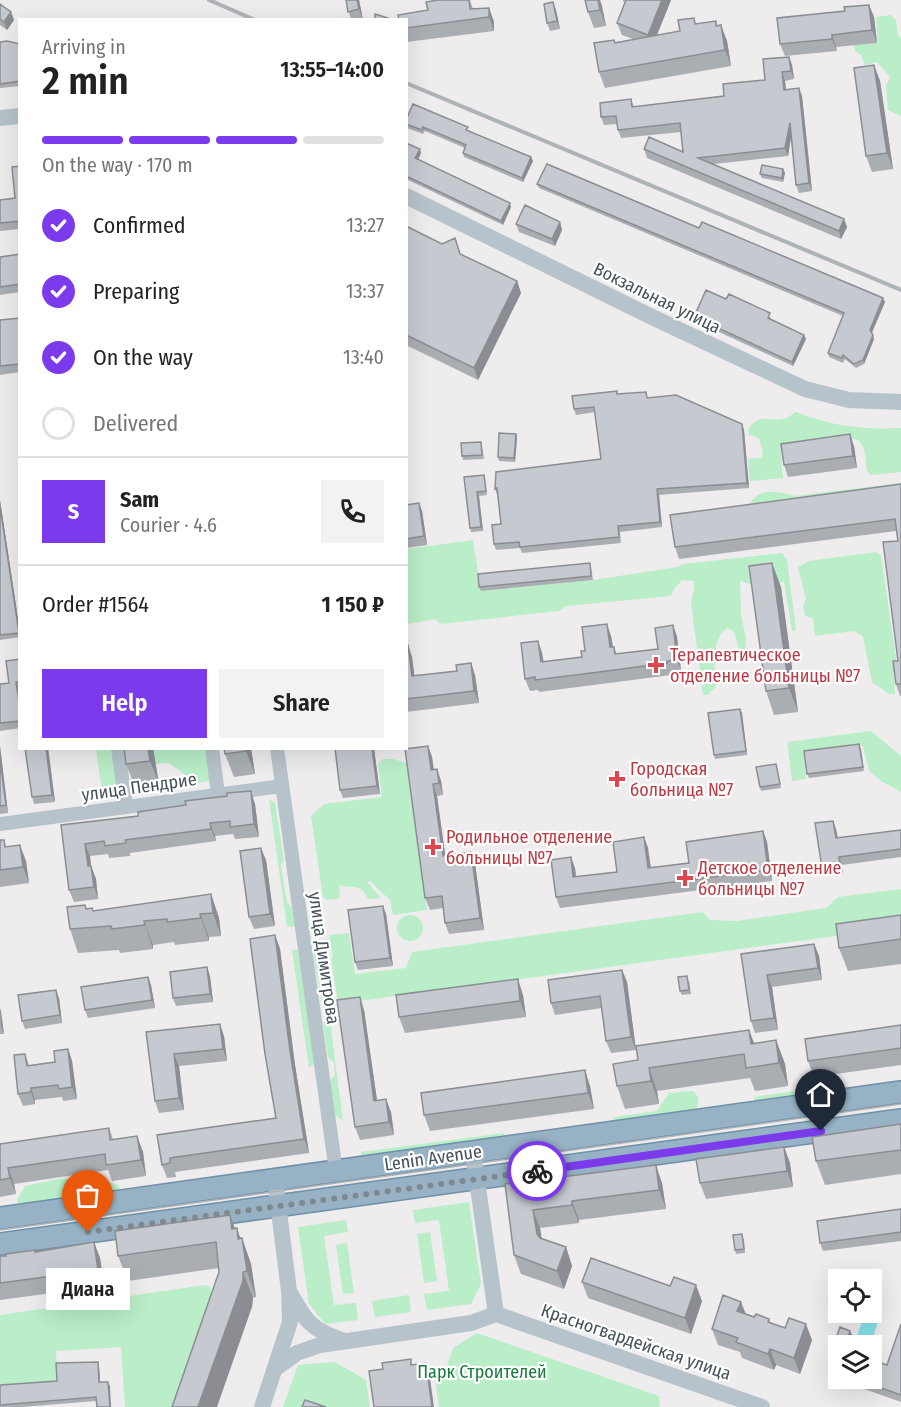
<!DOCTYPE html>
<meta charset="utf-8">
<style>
:root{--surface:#fff;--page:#f2f2f2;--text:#222;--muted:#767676;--line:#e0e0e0;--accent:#7c3aed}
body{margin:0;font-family:"Fira Sans Condensed",sans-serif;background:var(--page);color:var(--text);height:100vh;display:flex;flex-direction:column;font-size:22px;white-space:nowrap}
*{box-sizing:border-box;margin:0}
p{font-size:20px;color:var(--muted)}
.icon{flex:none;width:33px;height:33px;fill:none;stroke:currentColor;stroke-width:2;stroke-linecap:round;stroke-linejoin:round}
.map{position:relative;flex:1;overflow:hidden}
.panel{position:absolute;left:18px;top:18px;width:390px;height:732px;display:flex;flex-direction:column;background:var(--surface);border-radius:0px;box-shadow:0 6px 24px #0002}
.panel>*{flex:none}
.controls{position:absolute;left:828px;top:1269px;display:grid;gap:12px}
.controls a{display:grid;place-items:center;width:54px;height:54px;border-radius:0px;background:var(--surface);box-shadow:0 6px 24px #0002;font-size:30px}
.pin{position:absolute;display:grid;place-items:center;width:51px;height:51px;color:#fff;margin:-62px -26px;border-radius:50% 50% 50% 0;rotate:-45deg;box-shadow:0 0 6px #0007}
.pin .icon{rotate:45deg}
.courier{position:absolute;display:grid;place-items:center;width:60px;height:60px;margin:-30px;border:4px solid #7c3aed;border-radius:50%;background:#fff;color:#222;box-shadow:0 2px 8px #0007}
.bubble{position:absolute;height:42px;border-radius:0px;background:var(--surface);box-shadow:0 6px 24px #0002;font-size:20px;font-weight:600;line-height:42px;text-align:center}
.head em{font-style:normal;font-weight:600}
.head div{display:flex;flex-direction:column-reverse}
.head{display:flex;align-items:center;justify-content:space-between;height:102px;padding:0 24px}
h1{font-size:39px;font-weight:600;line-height:45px}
.bar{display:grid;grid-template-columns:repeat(4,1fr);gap:9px 6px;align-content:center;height:72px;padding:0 24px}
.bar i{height:8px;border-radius:4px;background:var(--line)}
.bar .active{background:var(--accent)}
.bar p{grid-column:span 4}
.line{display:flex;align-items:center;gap:15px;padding:0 24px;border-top:2px solid var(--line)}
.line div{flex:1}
.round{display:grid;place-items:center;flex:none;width:63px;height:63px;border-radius:0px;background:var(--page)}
ol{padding:0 24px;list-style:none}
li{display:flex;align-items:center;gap:18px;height:66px}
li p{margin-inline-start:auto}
li .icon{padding:6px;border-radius:50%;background:var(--accent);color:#fff;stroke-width:4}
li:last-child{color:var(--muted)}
li i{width:33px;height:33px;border:3px solid var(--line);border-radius:50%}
.button{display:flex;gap:12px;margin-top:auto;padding:12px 24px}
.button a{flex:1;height:69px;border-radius:0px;background:var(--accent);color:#fff;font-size:24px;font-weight:600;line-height:69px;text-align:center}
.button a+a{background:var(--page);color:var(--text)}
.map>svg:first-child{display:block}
</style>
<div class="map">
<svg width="901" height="1407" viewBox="0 0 901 1407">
<rect width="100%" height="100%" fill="#efeced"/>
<path fill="#b9eec8" d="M891,15L896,20L898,35L901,38V116L888,110L886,86L890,77L877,62L865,65L861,55L855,51L854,45L878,43L876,17Z
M796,412C831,426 864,430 901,428V472L871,475L867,471C865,459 867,444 855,439L810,444L809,449L781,453L783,478L750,481L748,459L761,458L763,452L759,438L749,435L748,430C759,412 768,422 782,419C787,418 792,415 796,412Z
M901,483V493L748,508C755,488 776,490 794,496Z
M473,540L481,591L593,580L678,567L683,564L782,553L787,560L796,630L792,631L784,582L756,586L740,581L741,615L746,638L745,653L740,652L734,631L727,628C710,640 715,669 716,687L708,695H703L691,602L694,590V581L682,580L674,589L671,596L566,606L559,611L441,624L435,619L407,624L406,549Z
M876,552L881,556L897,665L894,669L895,694H889L872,682L863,637L854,631L815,636L813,618L805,616L803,606L806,599L798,567L809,561Z
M871,731L901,756V792L881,781L869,771L863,746L804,754L806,779L792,781L787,742Z
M96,749H112L119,796L103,799Z
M153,749H209L214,780L196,783L169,763L155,764Z
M383,759H393L406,763L427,910L393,915L390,900L370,881L367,882L381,898L368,899C360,881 353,890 339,885L340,896L339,899L326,900L323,897L311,816L324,804L382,797L378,764Z
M269,799L275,803L284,860L281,865L287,902L292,908L295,926L287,927Z
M901,889V927L359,1001L338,1003L331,959L333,957L329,935L349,933L355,974L406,968L412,952L703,912L710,920L736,921L826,908L838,897Z
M397 928a13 13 0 1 1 26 0a13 13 0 1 1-26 0Z
M319,947L328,1005L321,1000L313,953Z
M292,950H298L315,1063L309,1068Z
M330,1021L343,1121L334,1114L330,1081L335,1075L334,1062L328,1057L323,1022Z
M842,1084L843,1095L755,1107L754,1097Z
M693,1091L699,1098L696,1112L615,1127L613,1117L657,1111L669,1093Z
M504,1133L505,1143L362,1163L361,1152Z
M58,1179H98L119,1185L121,1197L19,1211L17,1200L25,1186Z
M469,1202L481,1284L471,1304L427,1310L424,1294L449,1291L439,1220L415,1223L413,1210Z
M346,1220L348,1232L324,1236L334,1305L356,1303L358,1320L325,1324L309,1304L298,1227Z
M430,1232L437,1281L424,1283L417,1234Z
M347,1243L354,1293L343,1294L336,1245Z
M205,1285L211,1287V1302L174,1407H125L121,1347L56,1351L58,1385L0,1390V1315Z
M409,1295L411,1312L375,1317L372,1301Z
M477,1333L659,1396L660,1407H439L434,1370L446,1369L453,1348Z
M335,1362L366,1380L370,1407H283L298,1365Z"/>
<path fill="#86e2ec" d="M872,1311L881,1314L870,1345H854L865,1313Z"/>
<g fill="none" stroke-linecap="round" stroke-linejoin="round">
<g stroke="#6e90a8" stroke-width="24">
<path id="trunk" d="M0,1218L901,1092
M0,1244L901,1120"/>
</g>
<path stroke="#b7c3ca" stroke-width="14" d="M118,748L126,806
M212,748L218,794
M277,748L336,1172
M0,824L282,786"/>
<path stroke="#b7c3ca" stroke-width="16" d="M0,118L20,116
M406,196L654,318L805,389L849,400L901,402
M473,1152L496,1314
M290,1293C305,1320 311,1330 342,1340
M276,1368L297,1353L320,1345L471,1323L496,1314L762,1407
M262,1407L290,1322L289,1291L275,1180"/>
<use href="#trunk" stroke="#97b2c4" stroke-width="21"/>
<path stroke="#aeb3b7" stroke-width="1.5" d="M0,1230L901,1104"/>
<path stroke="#aeb3b7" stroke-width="4" d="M209,0L255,20
M406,83L901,290"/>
</g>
<path fill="#aaaeb3" d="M346,0H359L363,20H351Z
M438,0H470L473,9L489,8L494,22V31L406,42V20L428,10Z
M585,0H600L606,26L594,28L588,12Z
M623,0H671L657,35L680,31L694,18L696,24L716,21L717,25L727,41L731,66L605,88L599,72L614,40L615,42L633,39L622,35L617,23L625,2L623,1Z
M553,2L556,10L560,29L550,31L547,23Z
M0,4L11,12L14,20L7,30L0,25Z
M869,5L874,17L877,43L836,47L837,51L785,56L780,44L845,11Z
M0,42L20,44V86L0,88Z
M789,57L792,65L794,79L785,81L786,90L802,96L812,191L799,193L796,185L791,138L788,156L714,164L844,219L847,227L841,239L647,158L644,149L683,152L681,132L621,138L618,130L617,124L604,125L601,117L631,99L634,107L724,96L765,80Z
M874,65L880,81L893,169L872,172L866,156Z
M406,120L469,131L531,157L533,161L523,182L464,157L463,153L465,148L425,131L423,134L407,128Z
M406,143L421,153L418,159L511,207L503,225L406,179Z
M20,166V229L0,231V200L15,198Z
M783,169L785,173L783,182L762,178L760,174Z
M537,184L699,228L885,302L872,333L874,339L864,364L856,368L845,359L843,363L829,357L828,353L843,316L539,188Z
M560,222L562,230L555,246L519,232L516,224Z
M406,226L461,254L517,281L521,293L478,380L406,345Z
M20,254V292L0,295V257Z
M694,317H771L770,320L806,339L793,366L695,321Z
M20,318V372L0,375V320Z
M617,391L618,394L649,398L742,424L744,430L749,488L659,495L662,527L620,532L621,543L522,553L520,548L496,550L494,544L501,524L498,494H497L495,489L601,459L595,412L576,415L574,409Z
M516,434L517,438L515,462L499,461L498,457Z
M482,446L484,459L463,460L462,456Z
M854,446L857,468L788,477L784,465Z
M464,477L485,479L487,495L479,496L483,531L471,532L470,528Z
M901,484V696H900L896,684L898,661V541L896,531L679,559L675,547Z
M0,500L20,632V637L0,640Z
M406,505L422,511L427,545L406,548Z
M591,567L593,580L481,591L479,587Z
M781,587L798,712L774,715L766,691Z
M673,625L677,637L681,671L671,673V675L539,692L538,690L530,691L525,679L538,641L542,653L544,662L582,657L585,651L611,636L613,647L617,654L658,649Z
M406,645H408L412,657L414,676L457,671L471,663L475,675L479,703L406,712Z
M20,659V689H19L20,728L0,731V684L9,683Z
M740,709L742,713L747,755L715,759L714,755Z
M0,746L8,813L0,814Z
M428,746L432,757L434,770L437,769L441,781L443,795L437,796L445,855L471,852L475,863L484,930L449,934L445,923L443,908L430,910L425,898Z
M25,748H48L55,802L34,804L32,797Z
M124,748H153L159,784L135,787L126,764Z
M251,748L255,774L234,777L225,754Z
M335,748H374L380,794L343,798L340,790Z
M861,748L864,771L809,778L807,774Z
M776,764L781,788L761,791L760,787Z
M255,804L259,837L235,839L233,834L215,836L216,841L130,853V856L109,858L108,854L90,856L91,866L96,879L98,899L74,902L69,890L61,825L138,816Z
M836,829L838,838L901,830V857L842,865L843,874L825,876L822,868Z
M763,831L767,842L772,881L560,908L556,897L575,868L576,877L617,872L644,837L648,848L651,867L689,863Z
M0,840H4L6,847L26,861L29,883L0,887Z
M266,860L275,926L254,929L249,917Z
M211,894L219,918L221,936L209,937V941L175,945L174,942L153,945V949L120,953L119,950L78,953L70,929L87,909L93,911Z
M386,914L393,966L358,970L355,962Z
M901,915V964L848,971L839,948Z
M275,935L280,949L295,1065L309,1153L175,1172L176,1177L167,1178L162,1165L157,1135L276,1118Z
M814,944L819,956L822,980L772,987L778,1030L755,1033L751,1021L741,954Z
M622,970L627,982L636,1050L611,1053L606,1041L602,1008L555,1015L551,1003Z
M210,976L213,1002L176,1006L173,998Z
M689,980L691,994L682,995L680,991Z
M151,985L155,1008L88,1018L85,1010Z
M523,995L526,1017L405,1033L399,1017Z
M59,998L62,1023L25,1029L22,1021Z
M0,1008L4,1034H0Z
M364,1010L377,1100L391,1112L394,1135L360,1140L355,1127Z
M901,1025V1065L814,1077L808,1061Z
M749,1030L754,1044L776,1040L785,1064L788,1086L755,1091L750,1078L657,1091L659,1104L625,1109L617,1086L638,1060Z
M146,1032L224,1036L227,1061L179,1066L184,1110L159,1113L155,1101Z
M68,1049L72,1061L77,1099L63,1101L62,1097L35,1100V1104L23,1106L18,1094L25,1054L29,1065L55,1062Z
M590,1086L594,1109L430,1131L424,1115Z
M901,1124V1174L825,1185L816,1161Z
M109,1128L113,1139L137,1136L143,1152L146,1176L112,1181L108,1170L14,1184L16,1194L0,1197V1144Z
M784,1147L790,1163L793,1187L706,1199L700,1183Z
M662,1183L666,1209L579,1220V1223L540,1228L541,1239L566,1247L572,1266L564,1289L521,1274L514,1255L505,1184Z
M901,1209V1241L823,1251L820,1243Z
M230,1215L235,1229L241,1238H242L251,1264L256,1297L253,1298L252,1307L219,1272V1268L128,1281L118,1256Z
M744,1238L745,1253L736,1254L735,1250Z
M36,1252L100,1258L104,1286L0,1300V1256Z
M582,1282L702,1301L691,1334L588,1298Z
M741,1302L746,1314L754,1317L769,1319L771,1324L812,1340L800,1374L776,1365L774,1370L742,1358L740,1352L718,1345L712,1329Z
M901,1324V1402L836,1379L833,1371L836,1361L831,1359L830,1355L840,1327L850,1331L852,1335L848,1346H838V1378H872V1367L878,1370L881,1363L887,1365Z
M99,1366L100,1382L110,1386L96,1401L22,1407H0V1385L57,1381Z"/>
<path fill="#8b8d92" d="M357,0H359L363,20L359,9Z
M598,0H600L602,6L606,26L600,10Z
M662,0H671L652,47L648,35Z
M553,2L556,10L560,29L557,21Z
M869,5L874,17L877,43L872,30Z
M489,8L494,22V31L489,17Z
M11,12L14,20L7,30L4,22Z
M721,25L727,41L731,66L725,50Z
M832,35L836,47L837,51L832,39Z
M789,57L792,65L794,79L791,71Z
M874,65L880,81L893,169L887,153Z
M782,72L785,81L787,98L784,90Z
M799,88L802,96L812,191L809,183Z
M790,123L792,131L788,156L785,148Z
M420,149L421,153L417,162L415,158Z
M531,157L533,161L523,182L522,178Z
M783,169L785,173L783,182L782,178Z
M510,203L511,207L503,225L501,221Z
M844,219L847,227L841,239L839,231Z
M560,222L562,230L555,246L552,239Z
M517,281L521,293L478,380L474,368Z
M883,298L885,302L871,334L870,330Z
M804,335L806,339L793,366L792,362Z
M873,335L874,339L864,364L863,360Z
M742,424L744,430L749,488L747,483Z
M516,434L517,438L515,462L514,458Z
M850,434L854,446L857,468L853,456Z
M657,489L659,495L662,527L660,522Z
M477,492L479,496L483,531L481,527Z
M0,500L20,632V635L0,506Z
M419,503L422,511L427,545L424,536Z
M772,563L781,587L798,712L789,688Z
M607,624L611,636L615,659L610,647Z
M673,625L677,637L681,671L677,659Z
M538,641L542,653L545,674L541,662Z
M408,645L412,657L416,688L412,676Z
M471,663L475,675L479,703L474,691Z
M16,682L19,689L20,708Z
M740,709L742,713L747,755L746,751Z
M0,746L8,813L6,805L0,760Z
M428,746L432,757L435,782L431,770Z
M46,748H48L55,802L52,795Z
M148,748H153L159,784L150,761Z
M246,748H251L255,774L246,751Z
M372,748H374L380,794L377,786Z
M437,769L441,781L443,795L439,783Z
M433,784L437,796L447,867L443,856Z
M251,791L255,804L259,837L254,824Z
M833,821L836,829L839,846L836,838Z
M210,823L215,836L216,841L211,829Z
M763,831L767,842L772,881L768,870Z
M644,837L648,848L652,879L648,868Z
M85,844L90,856L92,879L88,866Z
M20,845L26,861L29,883L23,867Z
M261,848L266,860L275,926L270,914Z
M471,852L475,863L484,930L480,918Z
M571,857L575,868L577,888L573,877Z
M839,857L842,865L843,874L840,866Z
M91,866L96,879L98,899L94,887Z
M211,894L219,918L221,936L213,913Z
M383,906L386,914L393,966L390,958Z
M200,914L209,937V941L201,918Z
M144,921L153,945V949L145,925Z
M275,935L280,949L295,1065L309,1153L304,1139L290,1051Z
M814,944L819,956L822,980L818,968Z
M207,967L210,976L213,1002L210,994Z
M622,970L627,982L636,1050L631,1037Z
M767,975L772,987L778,1030L774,1018Z
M148,977L151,985L155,1008L152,1000Z
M518,979L523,995L526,1017L520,1001Z
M56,990L59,998L62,1023L60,1015Z
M360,997L364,1010L379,1114L374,1101Z
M0,1008L1,1011L4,1034L1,1026Z
M220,1024L224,1036L227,1061L223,1049Z
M749,1030L758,1053L760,1067L751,1044Z
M776,1040L785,1064L788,1086L779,1063Z
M68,1049L72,1061L77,1099L72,1087Z
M174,1054L179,1066L184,1110L179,1098Z
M649,1068L657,1091L659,1104L651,1081Z
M585,1070L590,1086L594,1109L588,1093Z
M31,1088L35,1100V1104L31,1092Z
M386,1099L391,1112L394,1135L389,1122Z
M137,1136L143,1152L146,1176L141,1160Z
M784,1147L790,1163L793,1187L787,1171Z
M656,1165L662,1183L666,1209L659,1190Z
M8,1168L14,1184L16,1194L10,1178Z
M572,1201L579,1220V1223L572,1205Z
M533,1210L540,1228L544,1252L537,1234Z
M230,1215L238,1237L237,1228L242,1244V1238L251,1264L256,1297L232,1229Z
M94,1242L100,1258L104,1286L98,1270Z
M566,1247L572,1266L564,1289L557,1271Z
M243,1272L253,1298L252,1307L217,1407H198Z
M696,1285L702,1301L691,1334L685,1318Z
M741,1302L747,1318L737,1311Z
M806,1324L812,1340L800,1374L794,1358Z
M850,1331L852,1335L848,1346H845Z
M770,1349L776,1365L774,1370L768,1354Z
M98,1362L99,1366L100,1386L99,1382Z
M426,1363L429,1371L434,1407H432Z
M108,1382L110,1386L111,1407H110Z"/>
<path fill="#c6cad0" stroke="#8b8d92" stroke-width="1.5" d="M346,0H357L359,9L348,12Z
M438,0H469L470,9L489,8V17L406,28V20H399L398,15L428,10L426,2Z
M585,0H598L600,10L588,12Z
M626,0H662L648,35L617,23Z
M553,2L557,21L547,23L544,4Z
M0,4L11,12L4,22L0,19Z
M869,5L872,30L832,35V39L780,44L777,18L845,11L844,7Z
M375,14L394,20H375Z
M694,18L695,24L716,21V26L721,25L725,50L599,72L594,43L614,40L615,43L680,31L678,20Z
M7,41L20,44V81L0,84V42Z
M789,57L791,71L782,72L784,90L799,88L809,183L796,185L790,123L785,148L698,158L844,219L839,231L644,149L649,137L683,152L680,123L618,130L616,116L601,117L600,103L631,99L632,107L724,96L723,84L765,80L763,59Z
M874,65L887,153L866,156L854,68Z
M413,104L468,127L466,130L531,157L522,178L463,153L466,145L423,127L422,130L406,124V120Z
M406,143L420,149L415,158L510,203L501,221L406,176Z
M547,164L699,228L702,222L883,298L870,330L873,335L863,360L854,364L843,355L842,358L828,353L844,313L537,184Z
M762,165L783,169L782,178L760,174Z
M20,166V221L0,223V200L15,198L12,167Z
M525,205L560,222L552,239L516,224Z
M406,226L442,244L455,238L460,254L517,281L474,368L406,335Z
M20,254V284L0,287V257Z
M706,290L726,299L729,294L770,313L768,318L804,335L792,362L694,317Z
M20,318V364L0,366V320Z
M617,391V394L646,392L647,398L676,395L742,424L747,483L657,489L660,522L618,526L619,537L520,547L519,542L494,544L492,525L501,524L497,488L495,489L496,472L601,459L594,407L574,409L572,396Z
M499,433L516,434L514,458L498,457Z
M850,434L853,456L784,465L781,444Z
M481,442L482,455L462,456L461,443Z
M484,475L486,491L477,492L481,527L470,528L464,477Z
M901,484V684H896L893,661H898L883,542L898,541L895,519L675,547L670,515Z
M419,503L424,536L406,539V505Z
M0,506L19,633L0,635Z
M590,563L591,576L479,587L478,574Z
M772,563L789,688L766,691L749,566Z
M607,624L610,647H614L615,654L658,649L655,628L673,625L677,659L667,661V663L599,672L535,680V677L525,679L521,643L538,641L541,662L582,657L581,651H585L582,627Z
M406,645H408L412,676L457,671L456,665L471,663L474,691L406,699Z
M20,659V682H16L20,708V721L0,723V684L9,683L6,661Z
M740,709L746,751L714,755L708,713Z
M859,744L863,767L807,774L804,751Z
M428,746L431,770L437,769L439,783L433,784L443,856L471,852L480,918L445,923L442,896L425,898L405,749Z
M25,748H46L52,795L32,797Z
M124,748H148L150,761L126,764Z
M224,748H246V751L225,754Z
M335,748H372L377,786L340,790Z
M0,760L6,805L0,806Z
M776,764L780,784L760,787L756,767Z
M251,791L254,824L230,827V821L210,823L211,829L125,840L126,843L105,846L104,841L85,844L88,866H91L94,887L69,890L61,825L138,816V812L186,805L185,801L227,796V793Z
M833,821L836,838L901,830V849L839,857L840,866L822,868L815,823Z
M763,831L768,870L556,897L551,860L571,857L573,877L617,872L613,842L644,837L648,868L689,863L686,842Z
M0,840H4L5,847L20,845L23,867L0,870Z
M261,848L270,914L249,917L240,851Z
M211,894L213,913L200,914L201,918L167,922V919L144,921L145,925L112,929L111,926L70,929L67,907L85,905L86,909L92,908L93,911Z
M383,906L390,958L355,962L348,910Z
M901,915V939L839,948L836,924Z
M275,935L290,1051L304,1139L170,1158V1163L162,1165L157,1135L276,1118L265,1054L250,939Z
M814,944L818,968L767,975L774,1018L751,1021L741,954Z
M207,967L210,994L173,998L170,972Z
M622,970L631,1037L606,1041L600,996L551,1003L548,980Z
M687,976L689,990L680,991L678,977Z
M148,977L152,1000L85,1010L81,987Z
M518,979L520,1001L399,1017L396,995Z
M56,990L60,1015L22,1021L18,995Z
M360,997L374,1101L386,1099L389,1122L355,1127L337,1000Z
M220,1024L223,1049L174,1054L179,1098L155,1101L146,1032Z
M901,1025V1048L808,1061L805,1039Z
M749,1030L751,1044L776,1040L779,1063L746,1068L744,1054L649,1068L651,1081L617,1086L613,1064L638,1060L636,1046Z
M68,1049L72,1087L59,1089L58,1085L31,1088V1092L18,1094L14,1055L25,1054L27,1066L55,1062L54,1051Z
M585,1070L588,1093L424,1115L421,1093Z
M901,1124V1150L816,1161L812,1137Z
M109,1128L110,1140L137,1136L141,1160L106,1165L105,1154L8,1168L10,1178L0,1180V1144Z
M784,1147L787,1171L700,1183L696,1159Z
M656,1165L659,1190L572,1201V1205L533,1210L537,1234L540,1238L566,1247L557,1271L514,1255L505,1184Z
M901,1209V1232L820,1243L817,1221Z
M230,1215L232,1229L237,1228L238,1239L242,1238L247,1271L243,1272V1281L198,1407H172L219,1272L216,1242L118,1256L115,1231Z
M742,1234L744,1249L735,1250L733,1235Z
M94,1242L98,1270L0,1283V1256H6V1254L35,1250V1252Z
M591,1258L670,1286L674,1277L696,1285L685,1318L582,1282Z
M723,1295L741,1302L737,1311L754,1317L756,1314L769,1319L768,1322L785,1328L789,1318L806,1324L794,1358L770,1349L768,1354L736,1342L738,1338L712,1329Z
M901,1324V1395L854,1378H872V1367L878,1370L881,1363L887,1365Z
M840,1327L850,1331L845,1346H838V1355L837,1358L830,1355Z
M838,1355V1373L833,1371Z
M411,1359V1365L426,1363L432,1407H374L369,1371L383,1369L382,1363Z
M98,1362L99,1382H108L110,1407H97L96,1397L0,1405V1385L57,1381L56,1363Z
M305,1400L326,1407H302Z"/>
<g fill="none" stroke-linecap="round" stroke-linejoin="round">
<path stroke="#80888d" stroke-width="6" stroke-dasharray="0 10.8" d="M88,1232L537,1171"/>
<path stroke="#7c3aed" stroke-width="8" d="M537,1171L821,1131"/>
</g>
<g fill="#e0444e" stroke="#fff" stroke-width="2">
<path d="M653 656h6v6h6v6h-6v6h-6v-6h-6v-6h6z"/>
<path d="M614 770h6v6h6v6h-6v6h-6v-6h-6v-6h6z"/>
<path d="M430 838h6v6h6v6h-6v6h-6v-6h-6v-6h6z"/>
<path d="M682 869h6v6h6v6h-6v6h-6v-6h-6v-6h6z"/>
</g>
<g text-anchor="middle" stroke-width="4.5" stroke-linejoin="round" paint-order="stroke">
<g font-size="18" fill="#45525a" stroke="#fff">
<text transform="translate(657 298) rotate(26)" y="6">Вокзальная улица</text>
<text transform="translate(139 787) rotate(-8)" y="6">улица Пендрие</text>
<text transform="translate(324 958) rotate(82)" y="6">улица Димитрова</text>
<text transform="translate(433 1158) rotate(-8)" y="6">Lenin Avenue</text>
<text transform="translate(636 1342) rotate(19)" y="6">Красногвардейская улица</text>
</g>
<g font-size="18" fill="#be3a42" stroke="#fff" text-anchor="start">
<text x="670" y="661">Терапевтическое<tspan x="670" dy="21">отделение больницы №7</tspan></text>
<text x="630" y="775">Городская<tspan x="630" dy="21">больница №7</tspan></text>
<text x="446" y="843">Родильное отделение<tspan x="446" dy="21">больницы №7</tspan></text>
<text x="698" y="874">Детское отделение<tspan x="698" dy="21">больницы №7</tspan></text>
</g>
<g font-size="18" fill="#167b3d" stroke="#fff">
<text x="482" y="1378">Парк Строителей</text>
</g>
</g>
</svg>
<div class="controls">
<a><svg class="icon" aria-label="locate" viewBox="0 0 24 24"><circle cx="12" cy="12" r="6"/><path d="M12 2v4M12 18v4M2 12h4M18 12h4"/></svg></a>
<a><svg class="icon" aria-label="layers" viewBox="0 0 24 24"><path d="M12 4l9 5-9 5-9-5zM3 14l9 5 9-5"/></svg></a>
</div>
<div class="pin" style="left:88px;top:1232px;background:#ea580c"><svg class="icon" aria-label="bag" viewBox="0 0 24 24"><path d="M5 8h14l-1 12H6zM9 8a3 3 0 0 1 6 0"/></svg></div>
<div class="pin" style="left:821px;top:1131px;background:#1f2937"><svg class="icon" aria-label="home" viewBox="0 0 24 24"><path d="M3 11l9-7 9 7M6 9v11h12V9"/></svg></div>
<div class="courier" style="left:537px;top:1171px"><svg class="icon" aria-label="bike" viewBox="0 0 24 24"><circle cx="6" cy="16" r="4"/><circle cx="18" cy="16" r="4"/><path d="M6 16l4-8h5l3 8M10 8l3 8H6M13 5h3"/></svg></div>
<div class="bubble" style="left:46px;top:1268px;width:84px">Диана</div>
<section class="panel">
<div class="head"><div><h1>2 min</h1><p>Arriving in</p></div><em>13:55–14:00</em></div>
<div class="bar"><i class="active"></i><i class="active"></i><i class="active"></i><i></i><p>On the way · 170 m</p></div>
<ol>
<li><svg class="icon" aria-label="check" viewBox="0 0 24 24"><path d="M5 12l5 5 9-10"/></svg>Confirmed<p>13:27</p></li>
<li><svg class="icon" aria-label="check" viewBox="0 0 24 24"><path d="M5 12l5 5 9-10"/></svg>Preparing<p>13:37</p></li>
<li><svg class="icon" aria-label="check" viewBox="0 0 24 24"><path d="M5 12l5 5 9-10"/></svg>On the way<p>13:40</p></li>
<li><i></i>Delivered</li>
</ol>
<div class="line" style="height:108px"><b class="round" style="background:var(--accent);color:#fff">S</b><div><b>Sam</b><p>Courier · 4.6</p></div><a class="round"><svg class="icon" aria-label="phone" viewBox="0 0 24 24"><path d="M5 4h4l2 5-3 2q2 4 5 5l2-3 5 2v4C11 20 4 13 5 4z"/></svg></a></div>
<div class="line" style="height:78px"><div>Order #1564</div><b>1 150 ₽</b></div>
<div class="button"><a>Help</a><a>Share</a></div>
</section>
</div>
